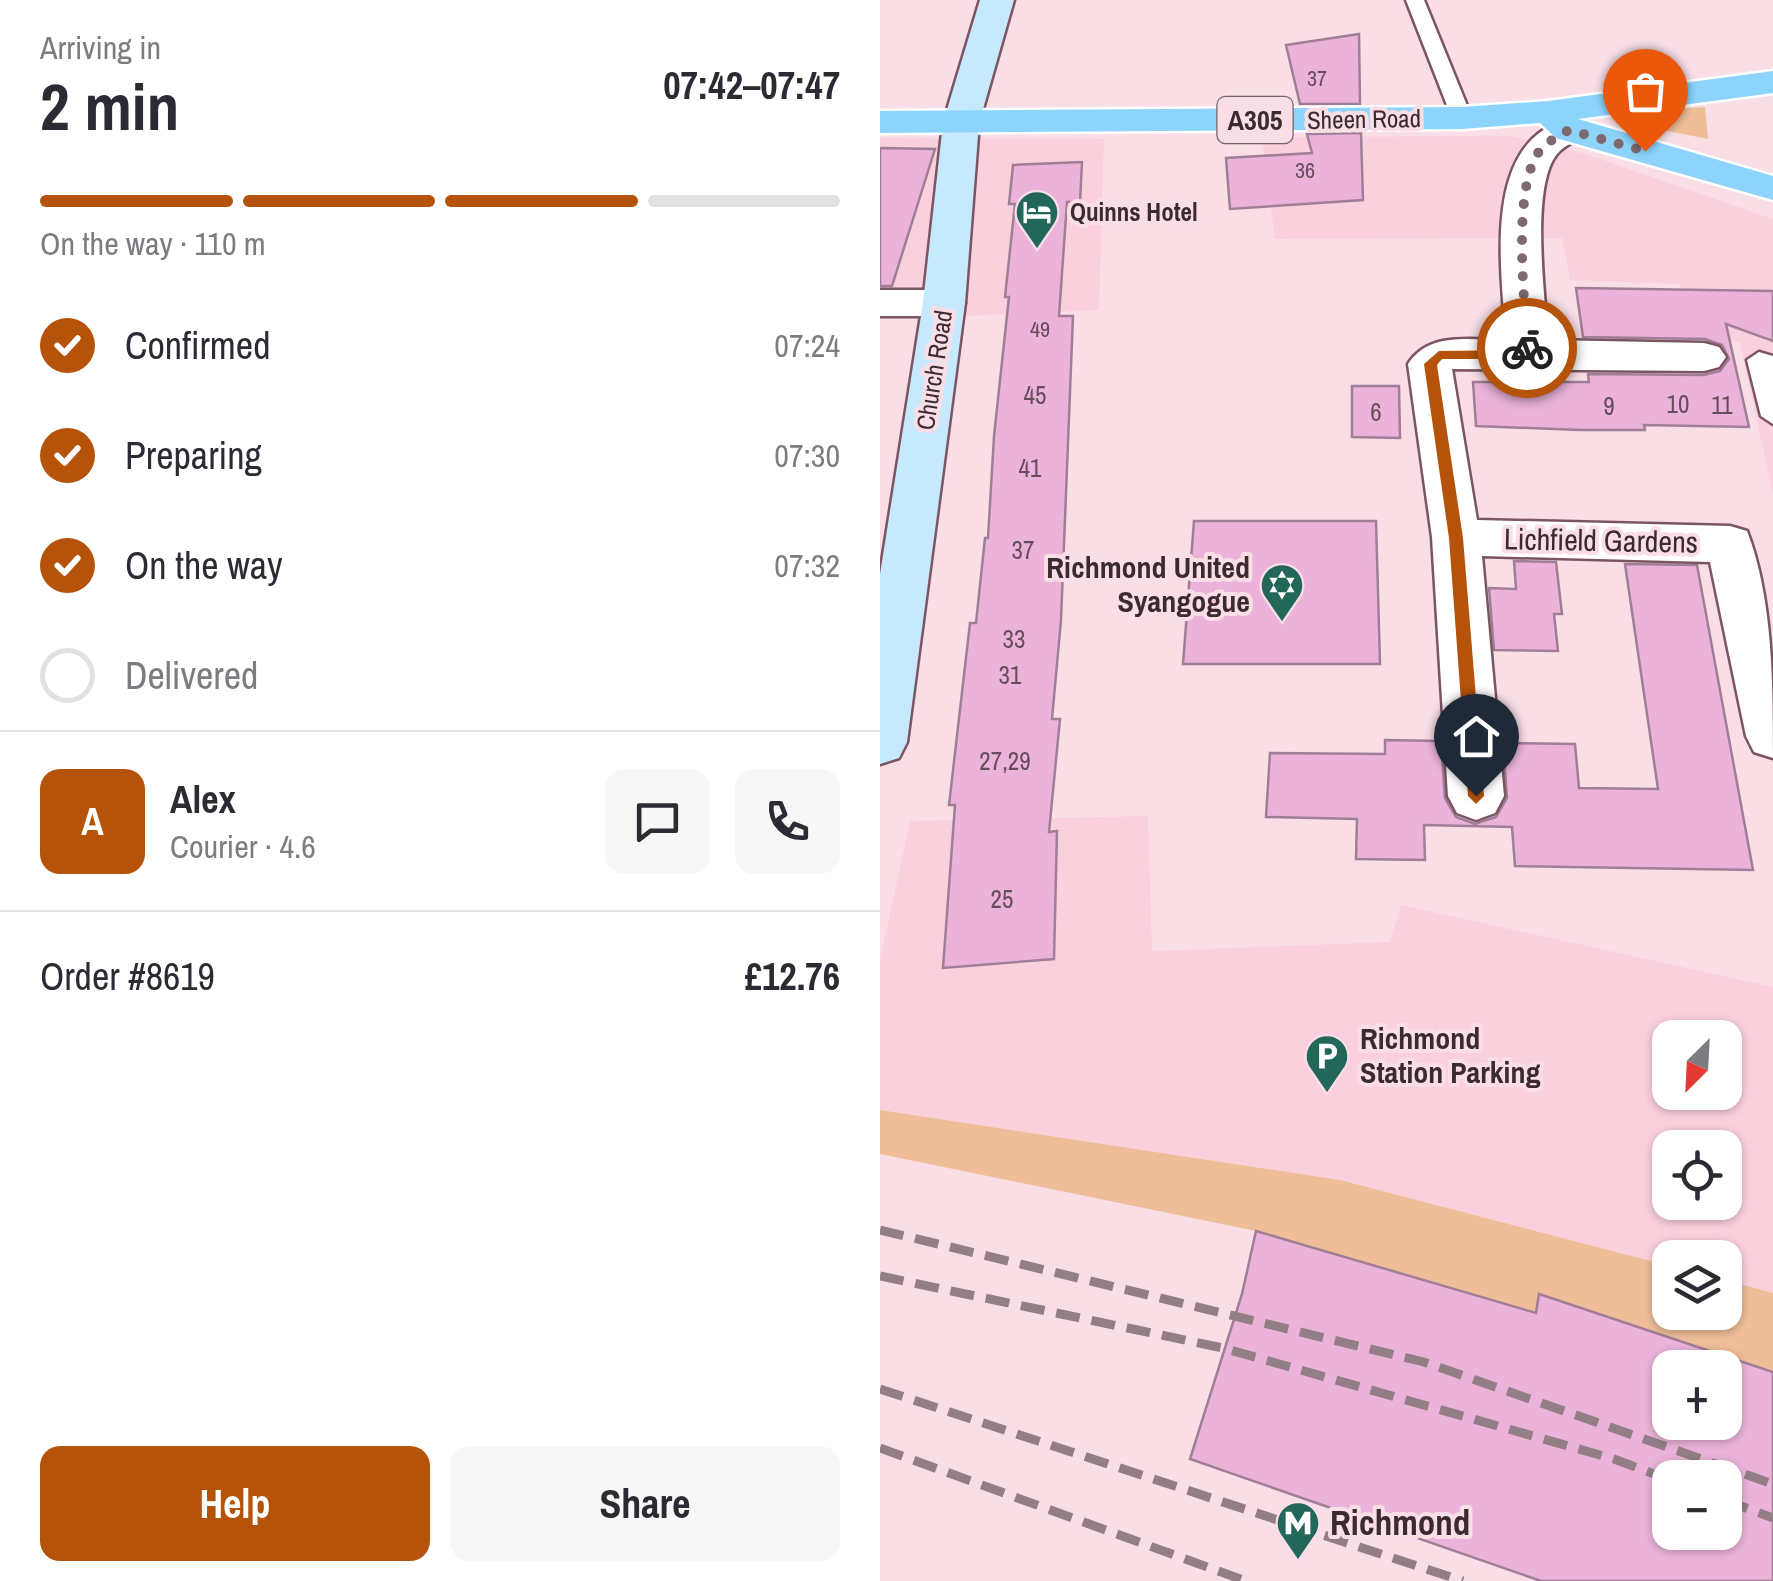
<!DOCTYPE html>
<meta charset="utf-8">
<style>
:root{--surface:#fff;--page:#f7f7f7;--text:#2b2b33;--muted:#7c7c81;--line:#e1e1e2;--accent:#b45309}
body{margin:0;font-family:"Archivo Narrow",sans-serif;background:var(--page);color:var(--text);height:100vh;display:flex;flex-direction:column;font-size:38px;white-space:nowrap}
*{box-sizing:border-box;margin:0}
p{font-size:32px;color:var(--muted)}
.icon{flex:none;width:55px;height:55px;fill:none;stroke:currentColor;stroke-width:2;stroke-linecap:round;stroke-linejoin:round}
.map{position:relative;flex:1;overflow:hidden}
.sheet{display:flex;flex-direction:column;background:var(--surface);width:880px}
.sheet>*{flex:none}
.needle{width:65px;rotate:204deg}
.controls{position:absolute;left:772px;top:1020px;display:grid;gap:20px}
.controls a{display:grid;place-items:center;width:90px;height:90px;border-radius:20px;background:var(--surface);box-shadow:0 2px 8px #0004;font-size:50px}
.pin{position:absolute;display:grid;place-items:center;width:85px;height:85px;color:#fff;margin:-102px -42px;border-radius:50% 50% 50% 0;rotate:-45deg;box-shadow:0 0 10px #0007}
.pin .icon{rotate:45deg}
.courier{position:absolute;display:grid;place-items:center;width:100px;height:100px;margin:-50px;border:8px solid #b45309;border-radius:50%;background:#fff;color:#222;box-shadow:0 2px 12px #0007}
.overview em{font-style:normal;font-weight:800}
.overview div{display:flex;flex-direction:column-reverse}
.overview{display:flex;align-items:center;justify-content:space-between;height:170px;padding:0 40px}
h1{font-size:65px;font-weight:800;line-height:75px}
.bar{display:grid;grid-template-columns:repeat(4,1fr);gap:15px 10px;align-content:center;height:120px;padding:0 40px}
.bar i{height:12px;border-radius:8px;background:var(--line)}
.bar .current{background:var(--accent)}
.bar p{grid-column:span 4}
.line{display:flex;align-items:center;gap:25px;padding:0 40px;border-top:2px solid var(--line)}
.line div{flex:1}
.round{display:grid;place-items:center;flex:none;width:105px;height:105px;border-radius:20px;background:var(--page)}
ol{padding:0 40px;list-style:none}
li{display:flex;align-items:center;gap:30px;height:110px}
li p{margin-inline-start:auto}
li .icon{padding:10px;border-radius:50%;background:var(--accent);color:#fff;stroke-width:4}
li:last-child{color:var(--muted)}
li i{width:55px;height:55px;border:5px solid var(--line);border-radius:50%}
.cta{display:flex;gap:20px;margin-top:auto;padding:20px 40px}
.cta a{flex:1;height:115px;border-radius:20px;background:var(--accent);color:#fff;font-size:40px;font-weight:800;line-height:115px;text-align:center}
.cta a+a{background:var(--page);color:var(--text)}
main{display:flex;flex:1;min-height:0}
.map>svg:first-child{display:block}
</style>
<main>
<section class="sheet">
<div class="overview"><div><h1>2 min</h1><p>Arriving in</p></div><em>07:42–07:47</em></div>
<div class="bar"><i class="current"></i><i class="current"></i><i class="current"></i><i></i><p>On the way · 110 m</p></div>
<ol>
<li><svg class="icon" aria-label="check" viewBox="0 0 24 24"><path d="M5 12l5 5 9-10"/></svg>Confirmed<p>07:24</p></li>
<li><svg class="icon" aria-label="check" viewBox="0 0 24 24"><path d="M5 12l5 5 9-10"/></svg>Preparing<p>07:30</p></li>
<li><svg class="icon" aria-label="check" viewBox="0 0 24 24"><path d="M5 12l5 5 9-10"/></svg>On the way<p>07:32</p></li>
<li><i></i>Delivered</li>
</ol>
<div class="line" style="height:180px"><b class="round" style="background:var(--accent);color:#fff">A</b><div><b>Alex</b><p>Courier · 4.6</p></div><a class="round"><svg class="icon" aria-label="chat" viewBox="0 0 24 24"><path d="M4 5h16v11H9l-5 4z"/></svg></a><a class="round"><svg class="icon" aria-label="phone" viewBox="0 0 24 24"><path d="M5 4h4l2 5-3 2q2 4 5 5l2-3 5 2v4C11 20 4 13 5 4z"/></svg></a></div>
<div class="line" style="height:130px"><div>Order #8619</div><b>£12.76</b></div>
<div class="cta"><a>Help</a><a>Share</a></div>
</section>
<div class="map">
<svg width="893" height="1581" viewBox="0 0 893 1581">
<rect width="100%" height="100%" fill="#f9dee6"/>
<path fill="#fbd0dd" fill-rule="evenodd" d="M632,136L706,154L893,219V495L860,343L813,332L800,284L690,280L682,238L395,239L382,137Z
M0,138L224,139L219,310L85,316L14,292H0Z
M268,816L272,951L510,942L521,905L893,987V1293L845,1280V1258H790V1266L460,1180L0,1110V960L30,821ZM790,1038H845V1092H790ZM790,1148H845V1202H790Z"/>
<path fill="#efbd98" d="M825,107L828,139L748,123V113Z
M0,1110L460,1180L790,1266V1312H845V1280L893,1293V1372L660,1294L656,1313L376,1231L0,1154Z"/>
<path fill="#ebb3da" stroke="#a07e96" stroke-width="2.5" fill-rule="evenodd" d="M479,34L480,104H420L406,45Z
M481,133L483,200L350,209L346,158L432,153L427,134Z
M0,148L55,149L12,286H0Z
M202,162L200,202H187L179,316H193L181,620L172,719H180L169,832L177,831L174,959L63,968L75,805H69L90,623H96L105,538H108L114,436L129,297H125L135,204H129L133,165Z
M696,288L893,291V341L846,324L869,427L764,425L765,430H700L596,426L593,382H709L708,374L824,375L840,371L849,359L842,345L825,339L703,337Z
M472,386H519L520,438L472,437Z
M314,521H496L500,664H303Z
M634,561L676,562L682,614H674L678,651L614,650L609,588L636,589Z
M745,564L817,565L873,870L635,866L632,827L544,825L545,860L476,859L477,819L386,817L390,753L505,754V740L561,741L565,798L576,817L595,824L616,817L627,798L623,743L695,744L699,788L778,789Z
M376,1231L656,1313L659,1294L893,1372V1581H661L310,1459L362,1294ZM790,1368H845V1422H790ZM790,1478H845V1532H790Z"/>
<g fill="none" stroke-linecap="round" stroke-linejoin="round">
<g stroke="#7c5562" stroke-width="5">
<path id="lane" d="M526,0H544L592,118L589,122H575L572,118Z
M879,352L893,356V424L881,416L867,360Z"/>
</g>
<g stroke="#7c5562" stroke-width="5">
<path id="street" d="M689,119L702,122L707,130C699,142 686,143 677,154C650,187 665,298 668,340L824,343L839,347L846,357L839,367L824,371L572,369L597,520L850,526L867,531C893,598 893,685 893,758L874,752L866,736L830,562L602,556L624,796L615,813L596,820L577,813L568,796L552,537L528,364C549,331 591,340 626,340C622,271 600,141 689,119Z
M0,290H64L79,293L85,303L79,313L64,316H0Z"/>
</g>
<g stroke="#7c5562" stroke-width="5">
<path id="secondary" d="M100,0H134L99,123L85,303L27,742L19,758L0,764V574L43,303L63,123Z"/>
</g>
<g stroke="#fff" stroke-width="5">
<path id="primary" d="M893,71V93L698,119L893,176V200L676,138L660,123L582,129L0,133V111L582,107L668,101Z"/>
</g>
<use href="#lane" fill="#fff" fill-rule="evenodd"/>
<use href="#street" fill="#fff" fill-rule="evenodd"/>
<use href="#secondary" fill="#c6e9fe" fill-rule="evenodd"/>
<use href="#primary" fill="#8dd4fc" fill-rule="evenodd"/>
<path stroke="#947e85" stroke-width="9" stroke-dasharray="24 12" stroke-linecap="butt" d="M0,1230L544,1362L893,1484
M0,1276L343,1348L734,1459L790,1480
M0,1389L583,1581
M0,1448L366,1581
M845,1500L893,1518"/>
</g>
<path fill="#b45309" d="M647,344L653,348L654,354L648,359H562L557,365L583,538L604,796L596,804L588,796L569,538L544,364L559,351L641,350Z"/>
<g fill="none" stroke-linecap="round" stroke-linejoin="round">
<path stroke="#7e696f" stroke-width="10" stroke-dasharray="0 18" d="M647,348C645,300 632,193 658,153C666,142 677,137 689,130L765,151"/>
</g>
<defs>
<g id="hotel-pin" transform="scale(2.25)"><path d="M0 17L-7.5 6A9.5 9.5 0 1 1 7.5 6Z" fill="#22675a" stroke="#f9dee6"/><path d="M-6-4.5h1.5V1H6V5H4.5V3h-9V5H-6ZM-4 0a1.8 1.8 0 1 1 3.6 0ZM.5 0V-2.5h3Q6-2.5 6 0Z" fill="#fff"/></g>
<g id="synagogue-pin" transform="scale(2.25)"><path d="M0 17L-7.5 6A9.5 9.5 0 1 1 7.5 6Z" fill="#22675a" stroke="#f9dee6"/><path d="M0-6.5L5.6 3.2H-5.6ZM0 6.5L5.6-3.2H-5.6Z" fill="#fff"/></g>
<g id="parking-pin" transform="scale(2.25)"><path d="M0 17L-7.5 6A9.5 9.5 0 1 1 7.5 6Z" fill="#22675a" stroke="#f9dee6"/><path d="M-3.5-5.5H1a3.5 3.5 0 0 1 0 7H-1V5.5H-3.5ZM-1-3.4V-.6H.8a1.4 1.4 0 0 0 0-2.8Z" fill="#fff"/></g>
<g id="metro-pin" transform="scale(2.25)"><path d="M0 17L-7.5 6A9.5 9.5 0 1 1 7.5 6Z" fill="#22675a" stroke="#f9dee6"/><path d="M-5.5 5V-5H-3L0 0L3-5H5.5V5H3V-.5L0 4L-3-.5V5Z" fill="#fff"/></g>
</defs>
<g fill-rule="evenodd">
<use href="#hotel-pin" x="157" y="212"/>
<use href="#synagogue-pin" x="402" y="585"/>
<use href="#parking-pin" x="447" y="1056"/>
<use href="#metro-pin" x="418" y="1523"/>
</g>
<g text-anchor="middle" stroke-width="8" stroke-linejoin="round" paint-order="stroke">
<g font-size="22" fill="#674c5a">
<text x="437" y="86">37</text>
<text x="425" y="178">36</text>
<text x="160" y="337">49</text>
</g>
<g font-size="25" fill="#3b2a2f" stroke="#f9dee6">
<text transform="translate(484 119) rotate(-1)" y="9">Sheen Road</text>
<text transform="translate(54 370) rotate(-81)" y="9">Church Road</text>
</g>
<g font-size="25" font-weight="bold" fill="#3b2a2f" stroke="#f9dee6" text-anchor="start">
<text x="190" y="221">Quinns Hotel</text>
</g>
<g font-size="25" fill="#674c5a">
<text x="155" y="404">45</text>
<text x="798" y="413">10</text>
<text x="842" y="414">11</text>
<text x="729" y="415">9</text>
<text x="496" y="421">6</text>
<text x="150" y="477">41</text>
<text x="143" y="559">37</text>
<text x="134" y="648">33</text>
<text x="130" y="684">31</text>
<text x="125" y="770">27,29</text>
<text x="122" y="908">25</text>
</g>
<rect fill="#f9dee6" stroke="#746066" stroke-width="2.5" x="337.5" y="97" width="75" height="46" rx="8"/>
<g font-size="28" font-weight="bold" fill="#3b2a2f">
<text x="375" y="130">A305</text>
</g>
<g font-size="30" fill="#3b2a2f" stroke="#f9dee6">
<text transform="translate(721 541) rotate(1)" y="10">Lichfield Gardens</text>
</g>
<g font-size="30" font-weight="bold" fill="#3b2a2f" stroke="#f9dee6" text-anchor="end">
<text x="370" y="578">Richmond United<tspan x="370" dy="34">Syangogue</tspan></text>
<text x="480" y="1049" text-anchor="start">Richmond<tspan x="480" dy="34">Station Parking</tspan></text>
</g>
<g font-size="35" font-weight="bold" fill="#3b2a2f" stroke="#f9dee6" text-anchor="start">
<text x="450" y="1535">Richmond</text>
</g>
</g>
</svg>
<div class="controls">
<a><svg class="needle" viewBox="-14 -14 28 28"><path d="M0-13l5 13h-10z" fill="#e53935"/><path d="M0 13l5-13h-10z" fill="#7c7c81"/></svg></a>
<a><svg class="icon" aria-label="locate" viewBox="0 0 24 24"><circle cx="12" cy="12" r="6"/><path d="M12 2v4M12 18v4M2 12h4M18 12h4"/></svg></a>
<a><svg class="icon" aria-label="layers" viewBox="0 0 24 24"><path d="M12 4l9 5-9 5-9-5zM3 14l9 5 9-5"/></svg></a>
<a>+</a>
<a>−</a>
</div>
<div class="pin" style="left:765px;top:151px;background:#ea580c"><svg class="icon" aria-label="bag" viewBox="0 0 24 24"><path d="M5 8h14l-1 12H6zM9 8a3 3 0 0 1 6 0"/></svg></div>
<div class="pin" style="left:596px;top:796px;background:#1f2937"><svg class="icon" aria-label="home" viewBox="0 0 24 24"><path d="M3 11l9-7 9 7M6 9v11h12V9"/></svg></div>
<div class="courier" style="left:647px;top:348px"><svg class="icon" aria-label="bike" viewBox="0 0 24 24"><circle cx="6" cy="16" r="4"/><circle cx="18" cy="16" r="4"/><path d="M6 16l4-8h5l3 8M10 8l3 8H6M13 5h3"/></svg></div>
</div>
</main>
